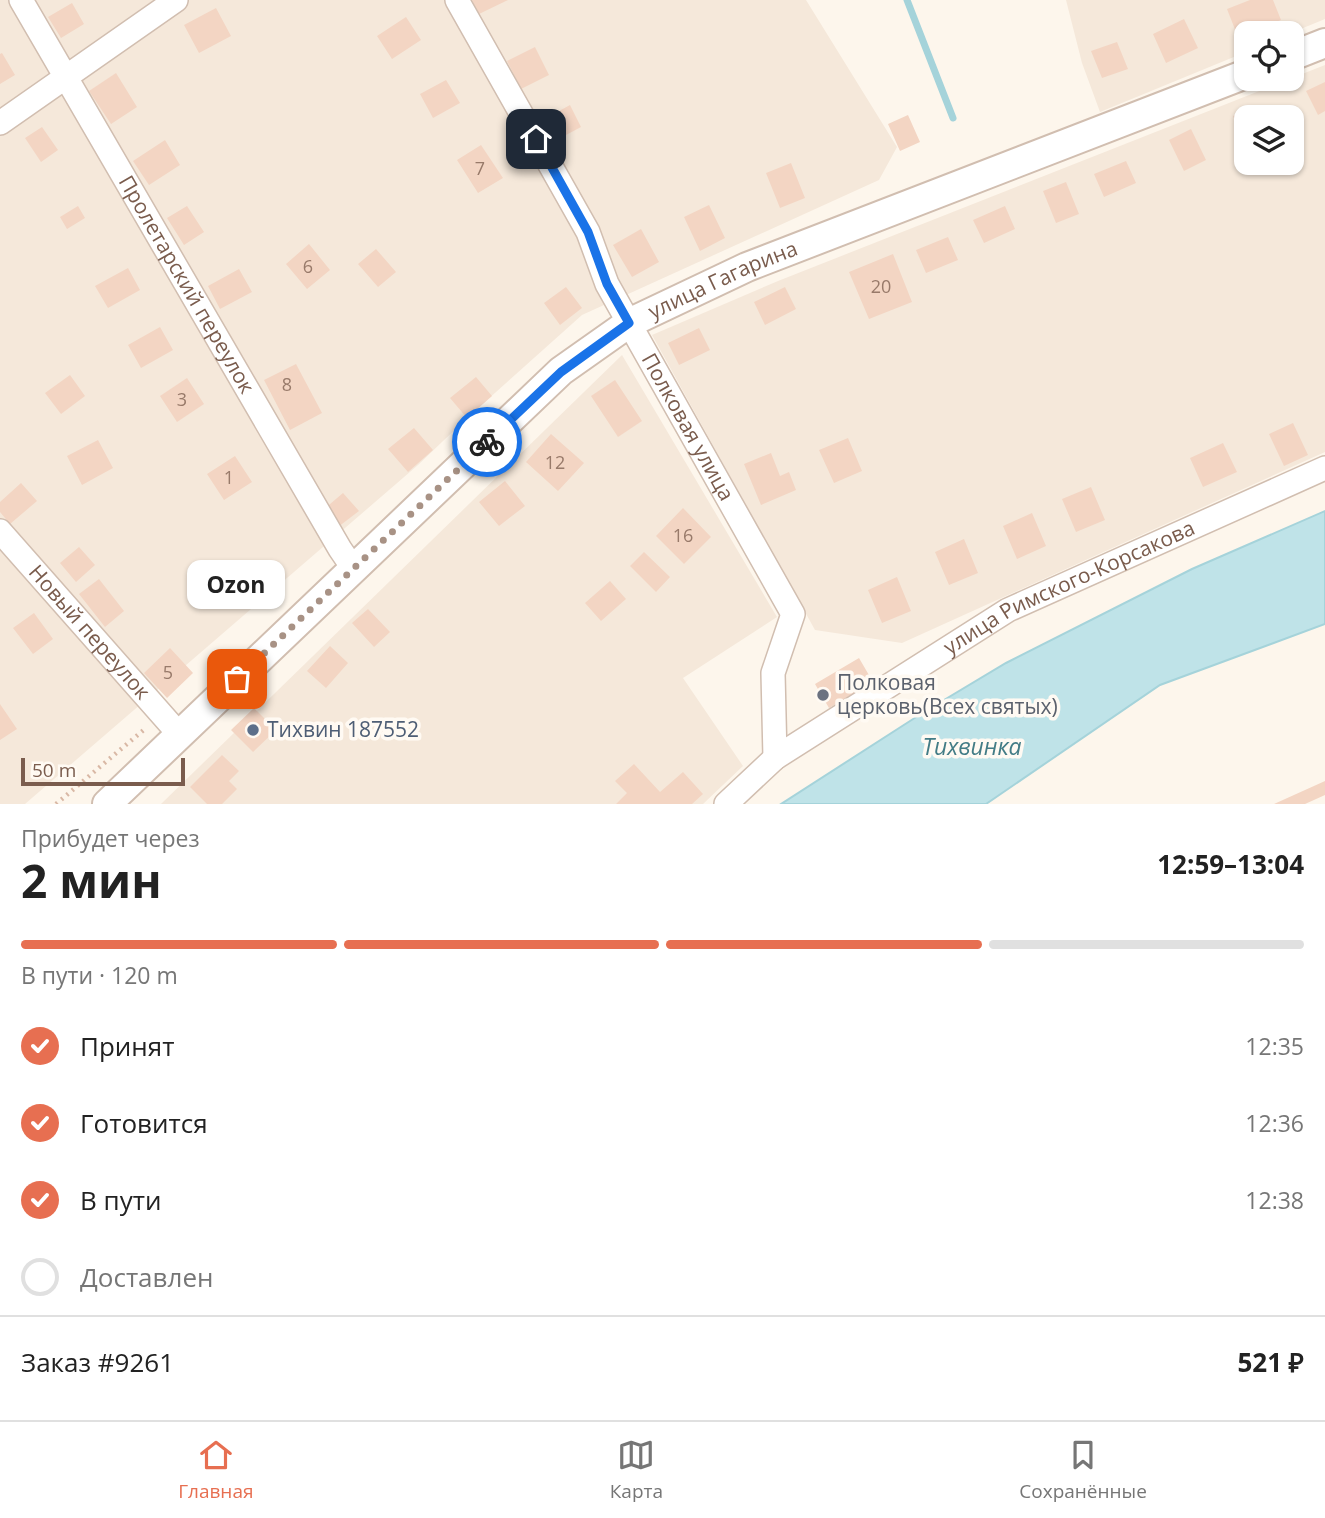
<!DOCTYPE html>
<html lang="ru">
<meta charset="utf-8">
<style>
:root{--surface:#fff;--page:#f2f2f2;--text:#222;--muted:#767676;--line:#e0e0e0;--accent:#e76f51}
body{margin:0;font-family:"Open Sans",sans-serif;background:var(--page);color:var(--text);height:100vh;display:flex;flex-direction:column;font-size:26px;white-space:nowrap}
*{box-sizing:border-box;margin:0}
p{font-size:23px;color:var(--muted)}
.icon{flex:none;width:38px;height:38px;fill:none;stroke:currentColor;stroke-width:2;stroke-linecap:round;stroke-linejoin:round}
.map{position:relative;height:804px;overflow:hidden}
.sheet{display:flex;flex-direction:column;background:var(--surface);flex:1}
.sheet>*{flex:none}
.fabs{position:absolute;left:1234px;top:21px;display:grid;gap:14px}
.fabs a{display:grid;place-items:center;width:70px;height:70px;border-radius:14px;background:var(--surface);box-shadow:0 2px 5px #0004;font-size:35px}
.scale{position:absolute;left:21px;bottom:18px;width:164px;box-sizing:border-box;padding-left:7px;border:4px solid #7a5c4d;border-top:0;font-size:19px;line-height:24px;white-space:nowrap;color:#7a5c4d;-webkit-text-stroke:5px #fffaf3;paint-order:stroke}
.pin{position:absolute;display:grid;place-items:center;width:60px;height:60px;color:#fff;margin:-30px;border-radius:14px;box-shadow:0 4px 10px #0006}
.courier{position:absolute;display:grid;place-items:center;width:70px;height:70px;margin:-35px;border:5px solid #1a73e8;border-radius:50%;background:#fff;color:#222;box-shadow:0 2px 9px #0007}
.bubble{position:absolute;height:49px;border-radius:14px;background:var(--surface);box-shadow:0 2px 5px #0004;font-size:23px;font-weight:700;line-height:49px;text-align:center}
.overview em{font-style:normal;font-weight:700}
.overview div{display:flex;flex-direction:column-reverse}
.overview{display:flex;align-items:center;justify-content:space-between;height:119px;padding:0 21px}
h1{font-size:46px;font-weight:700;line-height:52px}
.bar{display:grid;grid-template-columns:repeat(4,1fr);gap:10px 7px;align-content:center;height:84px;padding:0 21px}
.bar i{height:9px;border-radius:5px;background:var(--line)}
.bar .current{background:var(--accent)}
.bar p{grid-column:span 4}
.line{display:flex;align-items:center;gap:18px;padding:0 21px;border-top:2px solid var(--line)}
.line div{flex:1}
ol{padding:0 21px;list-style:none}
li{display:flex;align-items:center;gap:21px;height:77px}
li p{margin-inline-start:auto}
li .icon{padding:7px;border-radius:50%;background:var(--accent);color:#fff;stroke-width:4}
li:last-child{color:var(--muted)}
li i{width:38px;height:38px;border:4px solid var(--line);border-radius:50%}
.menu{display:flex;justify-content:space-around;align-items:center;height:98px;border-top:2px solid var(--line);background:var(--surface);font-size:19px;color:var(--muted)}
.menu a{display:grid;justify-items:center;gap:4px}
.menu .current{color:var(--accent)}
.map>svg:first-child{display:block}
</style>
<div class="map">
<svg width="1325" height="804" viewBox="0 0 1325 804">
<rect width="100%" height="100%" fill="#fdf6ec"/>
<path fill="#f5e8da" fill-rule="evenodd" d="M0,0H806L897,147L879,180L582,315L467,418L418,465L25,804H0Z
M1066,0H1325V19L1291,33H1246V52L1100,112L1082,63Z
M1325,65V452L902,643L815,630L652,335L778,281ZM1246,117H1292V163H1246Z
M622,355L777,617L683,678L743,766L703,804H161Z"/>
<path fill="#bfe3e8" stroke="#a5d3da" stroke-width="2" d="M1325,511V624L1160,685L986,804H781L924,712L1006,663L1192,569Z"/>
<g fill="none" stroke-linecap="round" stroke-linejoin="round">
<path stroke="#a5d3da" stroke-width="7" d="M907,0L953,118"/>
</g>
<path fill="#f3d5c3" d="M472,0H508L479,14Z
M1250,0H1273L1281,20L1238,37L1227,9Z
M72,3L84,24L61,38L48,17Z
M216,8L231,36L199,53L184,25Z
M406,17L421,40L392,59L377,36Z
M1184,19L1198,48L1166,63L1153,34Z
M1117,42L1128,69L1102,78L1091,51Z
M535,47L549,75L521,89L507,61Z
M2,53L15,75L0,84V54Z
M116,73L137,107L111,124L89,91Z
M446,80L460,103L433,118L420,94Z
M1325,82V111L1318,115L1306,91Z
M570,105L581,127L551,143L539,122Z
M1256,106L1261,117H1246V146L1233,116Z
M908,115L920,142L900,151L888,124Z
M42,127L58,150L41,162L25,138Z
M1191,129L1206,160L1184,171L1169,140Z
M165,140L180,165L149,185L133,161Z
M481,145L503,178L478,193L457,160Z
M1126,161L1136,183L1104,197L1094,174Z
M791,163L805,198L780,208L766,173Z
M1066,182L1079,214L1056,223L1043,191Z
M709,205L725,238L700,251L684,217Z
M78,206L85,218L67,229L60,217Z
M187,206L204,232L184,245L167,218Z
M1005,206L1015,229L984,243L973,220Z
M641,229L659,262L632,277L613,245Z
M948,237L958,260L926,273L916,250Z
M309,244L330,270L307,289L286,264Z
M376,249L396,272L378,287L358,264Z
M893,254L912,302L869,319L849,272Z
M128,268L140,290L108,308L95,286Z
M239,269L252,292L220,309L208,286Z
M566,287L582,308L560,325L544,303Z
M785,287L796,309L765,325L754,302Z
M160,327L173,350L141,368L128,345Z
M699,328L710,350L679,365L668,343Z
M296,364L322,413L290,430L264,380Z
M70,375L85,396L61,414L45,393Z
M476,377L492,396L467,418L450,398Z
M187,378L204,404L177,422L160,396Z
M615,380L642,421L618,437L591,396Z
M1293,423L1308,455L1284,466L1269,434Z
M414,428L433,450L408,472L388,449Z
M551,434L584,463L558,491L526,462Z
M848,438L862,471L834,483L819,450Z
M98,440L113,468L82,485L67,456Z
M1223,443L1237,472L1203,487L1190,458Z
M771,453L780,476L789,472L796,490L761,505L744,464Z
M235,456L252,482L224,500L207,474Z
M505,481L525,506L499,526L479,502Z
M21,483L37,501L10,524L0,512V502Z
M1091,487L1105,520L1076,532L1062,499Z
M343,493L359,511L338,527L323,510Z
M683,508L711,537L684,564L656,536Z
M1032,513L1046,546L1017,559L1003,526Z
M964,539L978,573L949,585L935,552Z
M79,547L95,565L76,582L60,563Z
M644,552L670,577L656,592L630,566Z
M897,577L911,611L882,623L868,590Z
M99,579L124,611L105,627L79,594Z
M610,581L626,599L601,621L585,603Z
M259,583L272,598L262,608L248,593Z
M368,609L390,632L374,647L352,623Z
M34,613L53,639L33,654L13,628Z
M330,646L348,663L326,688L307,671Z
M170,648L193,673L167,698L144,673Z
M859,658L873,682L829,708L815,684Z
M0,704L17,729L0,740Z
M254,708L276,730L253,752L231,730Z
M222,755L239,771L229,781L237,789L222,804H207L190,787Z
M634,764L660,792L683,772L703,794L692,804H616L627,793L615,781Z
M1325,781V795L1305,804H1274Z"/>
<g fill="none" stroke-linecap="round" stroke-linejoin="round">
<g stroke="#d1beb0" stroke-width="26">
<g id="minor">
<path id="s1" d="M21,0L340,549L353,568"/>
<path id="s2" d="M457,0L588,232L607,284L793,614L773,673L775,758"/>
<path d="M0,123L176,0"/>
<path id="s3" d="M0,531L179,734"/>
<path id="s4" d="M726,804L775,758L1008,610L1325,468"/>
</g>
</g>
<g stroke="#d1beb0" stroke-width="32">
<g id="tertiary">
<path d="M1292,56L1325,43"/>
<path id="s5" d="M107,804L561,371L629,323L747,267L1246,74"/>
</g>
</g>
<path stroke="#d9b8a5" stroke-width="4.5" stroke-dasharray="2 5" stroke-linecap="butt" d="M56,804L146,728"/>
<use href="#minor" stroke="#fff" stroke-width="23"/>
<use href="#tertiary" stroke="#fff" stroke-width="28"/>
</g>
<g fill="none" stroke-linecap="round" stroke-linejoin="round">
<path stroke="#a89285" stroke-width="7" stroke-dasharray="0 12.6" d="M237,679L487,442"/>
<path stroke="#1a73e8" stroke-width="9" d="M487,442L561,372L629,323L607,284L588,232L536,139"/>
</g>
<circle fill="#6b7280" stroke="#fffaf3" stroke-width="2.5" cx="823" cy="695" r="7"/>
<circle fill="#5c6f8a" stroke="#fffaf3" stroke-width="2.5" cx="253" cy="730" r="7"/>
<g text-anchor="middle" stroke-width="7" stroke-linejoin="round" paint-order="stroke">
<g font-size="18" fill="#987a6a">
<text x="480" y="175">7</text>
<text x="308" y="273">6</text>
<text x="881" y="293">20</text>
<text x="287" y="391">8</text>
<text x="182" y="406">3</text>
<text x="555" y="469">12</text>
<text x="229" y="484">1</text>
<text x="683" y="542">16</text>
<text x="168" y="679">5</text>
</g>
<g font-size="21" fill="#7a5c4d" stroke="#fffaf3">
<text dy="7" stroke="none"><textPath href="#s5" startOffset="814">улица Гагарина</textPath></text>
<text dy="7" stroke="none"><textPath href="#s1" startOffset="329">Пролетарский переулок</textPath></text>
<text dy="7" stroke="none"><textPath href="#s2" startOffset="486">Полковая улица</textPath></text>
<text dy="7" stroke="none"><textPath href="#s4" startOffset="408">улица Римского-Корсакова</textPath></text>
<text dy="7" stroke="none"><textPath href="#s3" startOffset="135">Новый переулок</textPath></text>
</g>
<g font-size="21" fill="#5b616d" stroke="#fffaf3" text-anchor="start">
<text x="837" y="690">Полковая<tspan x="837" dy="24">церковь(Всех святых)</tspan></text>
</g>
<g font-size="21" fill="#4e5e75" stroke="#fffaf3" text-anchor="start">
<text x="267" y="737">Тихвин 187552</text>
</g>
<g font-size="23" font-style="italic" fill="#437c86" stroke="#fffaf3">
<text x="972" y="755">Тихвинка</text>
</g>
</g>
</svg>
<div class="fabs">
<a><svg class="icon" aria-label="locate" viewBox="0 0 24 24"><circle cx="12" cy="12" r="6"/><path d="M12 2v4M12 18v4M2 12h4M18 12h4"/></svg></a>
<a><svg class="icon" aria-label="layers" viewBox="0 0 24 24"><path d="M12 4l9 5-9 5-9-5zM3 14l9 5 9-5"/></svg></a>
</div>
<div class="scale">50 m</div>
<div class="pin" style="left:237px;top:679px;background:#ea580c"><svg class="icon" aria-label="bag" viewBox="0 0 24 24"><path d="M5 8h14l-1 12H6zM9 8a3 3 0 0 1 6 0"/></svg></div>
<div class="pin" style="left:536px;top:139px;background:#1f2937"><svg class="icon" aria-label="home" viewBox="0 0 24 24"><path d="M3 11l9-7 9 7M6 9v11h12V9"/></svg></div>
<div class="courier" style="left:487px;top:442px"><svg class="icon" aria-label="bike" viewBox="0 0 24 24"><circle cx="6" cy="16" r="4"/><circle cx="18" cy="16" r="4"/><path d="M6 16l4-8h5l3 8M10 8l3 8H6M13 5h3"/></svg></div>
<div class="bubble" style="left:187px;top:560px;width:98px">Ozon</div>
</div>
<section class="sheet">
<div class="overview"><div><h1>2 мин</h1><p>Прибудет через</p></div><em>12:59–13:04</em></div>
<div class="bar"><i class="current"></i><i class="current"></i><i class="current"></i><i></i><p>В пути · 120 m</p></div>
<ol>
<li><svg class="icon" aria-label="check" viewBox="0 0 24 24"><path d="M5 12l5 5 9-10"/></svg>Принят<p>12:35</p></li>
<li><svg class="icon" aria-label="check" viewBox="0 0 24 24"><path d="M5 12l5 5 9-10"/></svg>Готовится<p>12:36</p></li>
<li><svg class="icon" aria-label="check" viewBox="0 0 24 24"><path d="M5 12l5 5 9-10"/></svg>В пути<p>12:38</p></li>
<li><i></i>Доставлен</li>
</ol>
<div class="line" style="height:91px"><div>Заказ #9261</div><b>521 ₽</b></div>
</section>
<nav class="menu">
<a class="current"><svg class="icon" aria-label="home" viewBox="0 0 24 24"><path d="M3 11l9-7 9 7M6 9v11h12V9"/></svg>Главная</a>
<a><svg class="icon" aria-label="map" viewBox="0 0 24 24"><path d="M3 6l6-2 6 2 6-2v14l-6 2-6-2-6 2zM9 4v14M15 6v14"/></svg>Карта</a>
<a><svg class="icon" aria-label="saved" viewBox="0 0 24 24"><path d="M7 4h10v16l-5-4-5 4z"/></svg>Сохранённые</a>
</nav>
